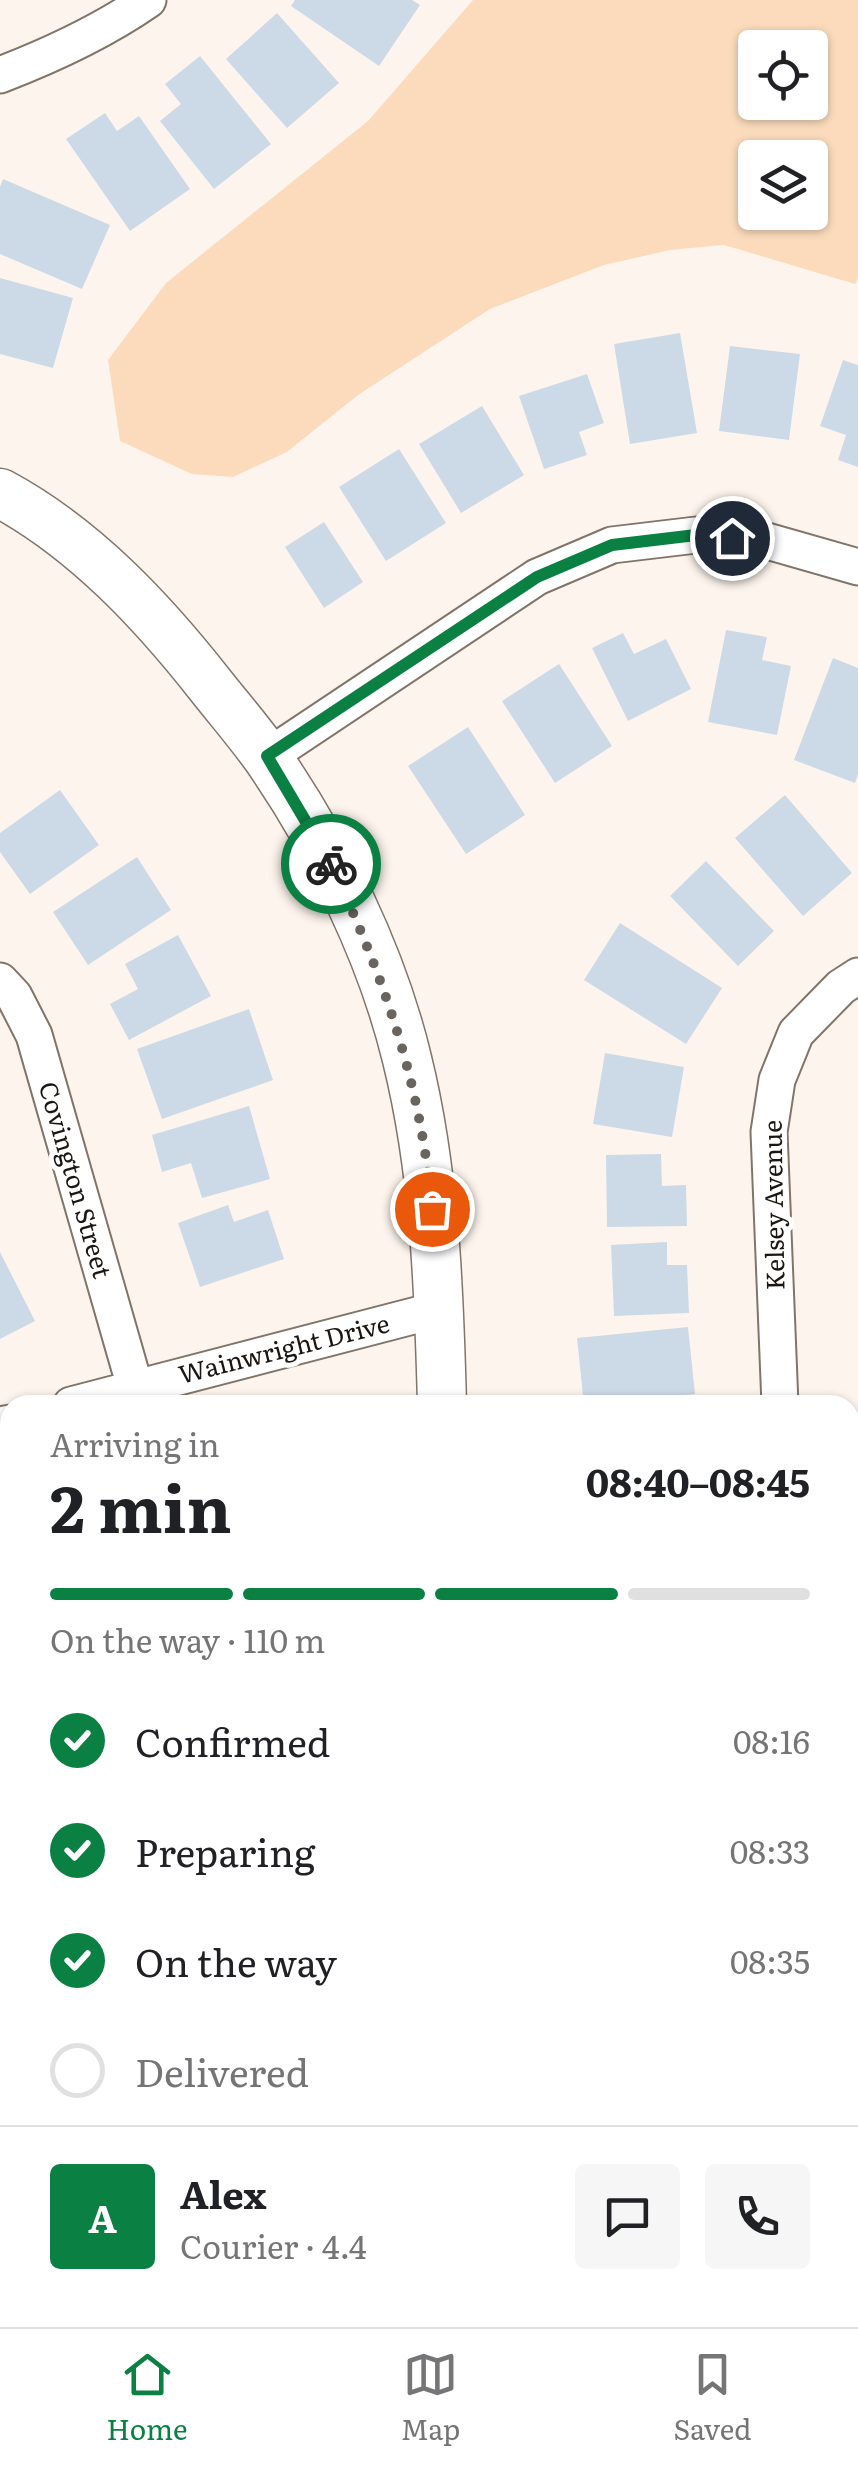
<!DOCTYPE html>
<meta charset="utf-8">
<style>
:root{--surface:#fff;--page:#f6f6f6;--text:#202124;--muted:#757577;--line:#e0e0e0;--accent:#0b8043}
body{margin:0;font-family:Literata,serif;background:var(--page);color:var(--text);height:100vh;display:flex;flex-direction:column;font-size:38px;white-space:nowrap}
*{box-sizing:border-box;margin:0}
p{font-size:32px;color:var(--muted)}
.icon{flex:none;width:55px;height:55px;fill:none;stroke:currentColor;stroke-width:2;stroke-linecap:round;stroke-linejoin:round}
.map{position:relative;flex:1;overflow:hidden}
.details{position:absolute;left:0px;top:1395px;width:860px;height:932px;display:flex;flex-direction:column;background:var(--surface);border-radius:30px 30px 0 0;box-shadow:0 2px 8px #0004}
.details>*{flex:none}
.fabs{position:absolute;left:738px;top:30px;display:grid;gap:20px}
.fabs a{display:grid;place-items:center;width:90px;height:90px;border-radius:10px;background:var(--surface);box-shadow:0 2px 8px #0004;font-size:50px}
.pin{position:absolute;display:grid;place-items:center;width:85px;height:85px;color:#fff;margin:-42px;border:5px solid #fff;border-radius:50%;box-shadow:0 2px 10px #0007}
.courier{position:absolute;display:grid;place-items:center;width:100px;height:100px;margin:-50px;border:8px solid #0b8043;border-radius:50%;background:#fff;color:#222;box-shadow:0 2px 12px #0007}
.head em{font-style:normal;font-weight:700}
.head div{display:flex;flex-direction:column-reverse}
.head{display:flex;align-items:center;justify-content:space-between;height:170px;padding:0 50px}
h1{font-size:65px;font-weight:700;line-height:75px}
.bar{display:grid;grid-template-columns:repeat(4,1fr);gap:15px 10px;align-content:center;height:120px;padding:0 50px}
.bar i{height:12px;border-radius:8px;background:var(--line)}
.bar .active{background:var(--accent)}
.bar p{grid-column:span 4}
.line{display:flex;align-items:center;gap:25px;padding:0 50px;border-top:2px solid var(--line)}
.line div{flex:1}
.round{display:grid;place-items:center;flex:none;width:105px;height:105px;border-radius:10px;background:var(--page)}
ol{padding:0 50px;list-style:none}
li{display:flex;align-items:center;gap:30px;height:110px}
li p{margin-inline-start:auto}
li .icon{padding:10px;border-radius:50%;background:var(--accent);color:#fff;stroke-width:4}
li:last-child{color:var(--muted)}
li i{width:55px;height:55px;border:5px solid var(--line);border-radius:50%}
.tabs{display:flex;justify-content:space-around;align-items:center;height:140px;border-top:2px solid var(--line);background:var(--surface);font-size:28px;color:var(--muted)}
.tabs a{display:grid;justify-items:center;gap:5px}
.tabs .active{color:var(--accent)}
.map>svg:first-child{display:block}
</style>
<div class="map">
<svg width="858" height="2327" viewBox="0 0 858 2327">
<rect width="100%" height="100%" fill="#fdf5ed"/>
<path fill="#fbdbbc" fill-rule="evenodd" d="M473,0H858V278L855,284L724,245L670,250L604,265L490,309L358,395L287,452L233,477L192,474L120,441L108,360L166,283L368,121ZM755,48H810V102H755ZM755,158H810V212H755Z"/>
<path fill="#ccdae7" d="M295,0H412L420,5L379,66L291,6Z
M277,13L339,83L287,128L226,59Z
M200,56L271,144L214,189L160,121L181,104L165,84Z
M105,113L117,131L139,116L190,189L130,231L66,139Z
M3,179L110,225L82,289L0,254V187Z
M0,278L73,298L53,368L0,354Z
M680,333L697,433L630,444L614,344Z
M730,346L800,354L789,440L719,431Z
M843,360L858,365V467L838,460L846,435L820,426Z
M587,374L604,423L579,432L587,455L544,469L519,396Z
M482,406L524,475L461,513L419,444Z
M399,449L446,523L386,561L339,487Z
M324,522L363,582L324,608L285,547Z
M726,630L767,637L762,660L791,666L777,735L708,722Z
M623,633L634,654L666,639L691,689L628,721L592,648Z
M833,658L858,668V774L855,783L794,760Z
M559,664L612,746L555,783L502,701Z
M468,727L525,815L466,854L408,766Z
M60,790L99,845L30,894L0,852V833Z
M785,795L852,873L803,916L735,838Z
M137,857L171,910L88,965L53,912Z
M706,861L774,931L738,966L670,896Z
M620,923L722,988L686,1044L584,980Z
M178,935L211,996L129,1040L110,1004L138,989L125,964Z
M249,1009L273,1080L162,1119L137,1049Z
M605,1053L684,1067L672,1137L593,1124Z
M249,1106L270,1179L202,1198L191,1163L162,1172L152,1135Z
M661,1154L662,1186L686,1185L687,1226L607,1227L606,1155Z
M228,1205L234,1222L268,1210L284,1259L200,1287L178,1223Z
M667,1242V1265H687L689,1313L614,1316L611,1245Z
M0,1252L35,1321L0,1339Z
M688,1327L695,1394L584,1405L577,1338Z
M10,1515V1591L0,1576V1522Z
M10,1792V1850L0,1841V1803Z
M0,1867L10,1873V1943L4,1952L0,1950Z
M0,1972L10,1976V2034L0,2055Z
M858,2115V2147L850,2143V2130Z
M18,2318H40L51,2327H10Z
M68,2318H145L137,2327H79Z
M465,2318H513L527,2327H458Z"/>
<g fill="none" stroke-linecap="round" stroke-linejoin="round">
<g stroke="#817569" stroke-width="39">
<path id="street" d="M0,75C52,55 102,32 148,0
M267,757L537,577L612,545L696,535L767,541L858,567
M0,981L14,996L34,1035L135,1387
M71,1405L440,1309
M780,1405L769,1132L777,1080L796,1033L841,987L858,976
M0,1425L10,1423
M850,1905L858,1916
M0,2207L10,2195"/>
</g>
<g stroke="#817569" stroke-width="51">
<path id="secondary" d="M0,493C84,538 153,612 211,686C230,710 250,733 267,757C328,845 382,955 407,1059C435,1172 439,1289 442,1405
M823,2318L841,2327"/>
</g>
<use href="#street" stroke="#fff" stroke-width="35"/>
<use href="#secondary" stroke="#fff" stroke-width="48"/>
</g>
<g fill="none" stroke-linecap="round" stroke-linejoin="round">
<path stroke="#6a645f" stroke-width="10" stroke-dasharray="0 18" d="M331,864C384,977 421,1084 432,1209"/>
<path stroke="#0b8043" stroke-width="12" d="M331,864L267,756L537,577L612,545L696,535L732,538"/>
</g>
<g text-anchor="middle" stroke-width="10" stroke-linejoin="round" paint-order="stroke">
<g font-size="25" fill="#1b1612" stroke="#fff">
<text transform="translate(75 1180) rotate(74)" y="9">Covington Street</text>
<text transform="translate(774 1205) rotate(-91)" y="9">Kelsey Avenue</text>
<text transform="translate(284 1349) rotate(-14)" y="9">Wainwright Drive</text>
</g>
</g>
</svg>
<div class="fabs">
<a><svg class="icon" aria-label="locate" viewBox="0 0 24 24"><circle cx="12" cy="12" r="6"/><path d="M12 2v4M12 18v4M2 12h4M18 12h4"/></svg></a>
<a><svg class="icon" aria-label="layers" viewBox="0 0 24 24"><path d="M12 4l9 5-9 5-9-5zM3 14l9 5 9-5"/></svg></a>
</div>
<div class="pin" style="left:432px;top:1209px;background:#ea580c"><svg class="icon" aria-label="bag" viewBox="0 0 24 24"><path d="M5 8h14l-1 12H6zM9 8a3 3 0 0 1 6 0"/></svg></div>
<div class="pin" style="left:732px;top:538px;background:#1f2937"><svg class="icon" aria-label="home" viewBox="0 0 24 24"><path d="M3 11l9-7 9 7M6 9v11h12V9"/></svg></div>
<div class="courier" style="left:331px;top:864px"><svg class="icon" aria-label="bike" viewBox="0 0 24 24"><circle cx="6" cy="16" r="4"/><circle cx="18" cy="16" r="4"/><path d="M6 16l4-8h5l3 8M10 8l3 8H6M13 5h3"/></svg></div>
<section class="details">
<div class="head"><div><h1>2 min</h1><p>Arriving in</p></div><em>08:40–08:45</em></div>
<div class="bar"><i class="active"></i><i class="active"></i><i class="active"></i><i></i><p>On the way · 110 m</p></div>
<ol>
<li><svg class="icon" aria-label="check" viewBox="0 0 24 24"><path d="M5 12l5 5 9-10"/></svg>Confirmed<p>08:16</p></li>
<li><svg class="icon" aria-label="check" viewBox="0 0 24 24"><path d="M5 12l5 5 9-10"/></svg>Preparing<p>08:33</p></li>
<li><svg class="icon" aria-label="check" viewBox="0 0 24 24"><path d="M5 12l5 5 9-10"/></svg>On the way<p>08:35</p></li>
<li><i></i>Delivered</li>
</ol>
<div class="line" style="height:180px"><b class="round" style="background:var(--accent);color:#fff">A</b><div><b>Alex</b><p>Courier · 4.4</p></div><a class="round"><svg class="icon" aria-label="chat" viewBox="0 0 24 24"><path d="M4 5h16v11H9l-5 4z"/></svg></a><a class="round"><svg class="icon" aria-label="phone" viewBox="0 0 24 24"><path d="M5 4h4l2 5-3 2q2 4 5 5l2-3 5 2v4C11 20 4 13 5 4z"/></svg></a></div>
</section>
</div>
<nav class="tabs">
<a class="active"><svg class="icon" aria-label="home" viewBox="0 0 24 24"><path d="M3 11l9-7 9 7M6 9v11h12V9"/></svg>Home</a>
<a><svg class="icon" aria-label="map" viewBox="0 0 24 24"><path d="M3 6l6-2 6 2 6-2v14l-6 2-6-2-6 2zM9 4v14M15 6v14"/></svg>Map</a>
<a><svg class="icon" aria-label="saved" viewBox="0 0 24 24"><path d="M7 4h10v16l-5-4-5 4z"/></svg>Saved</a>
</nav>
